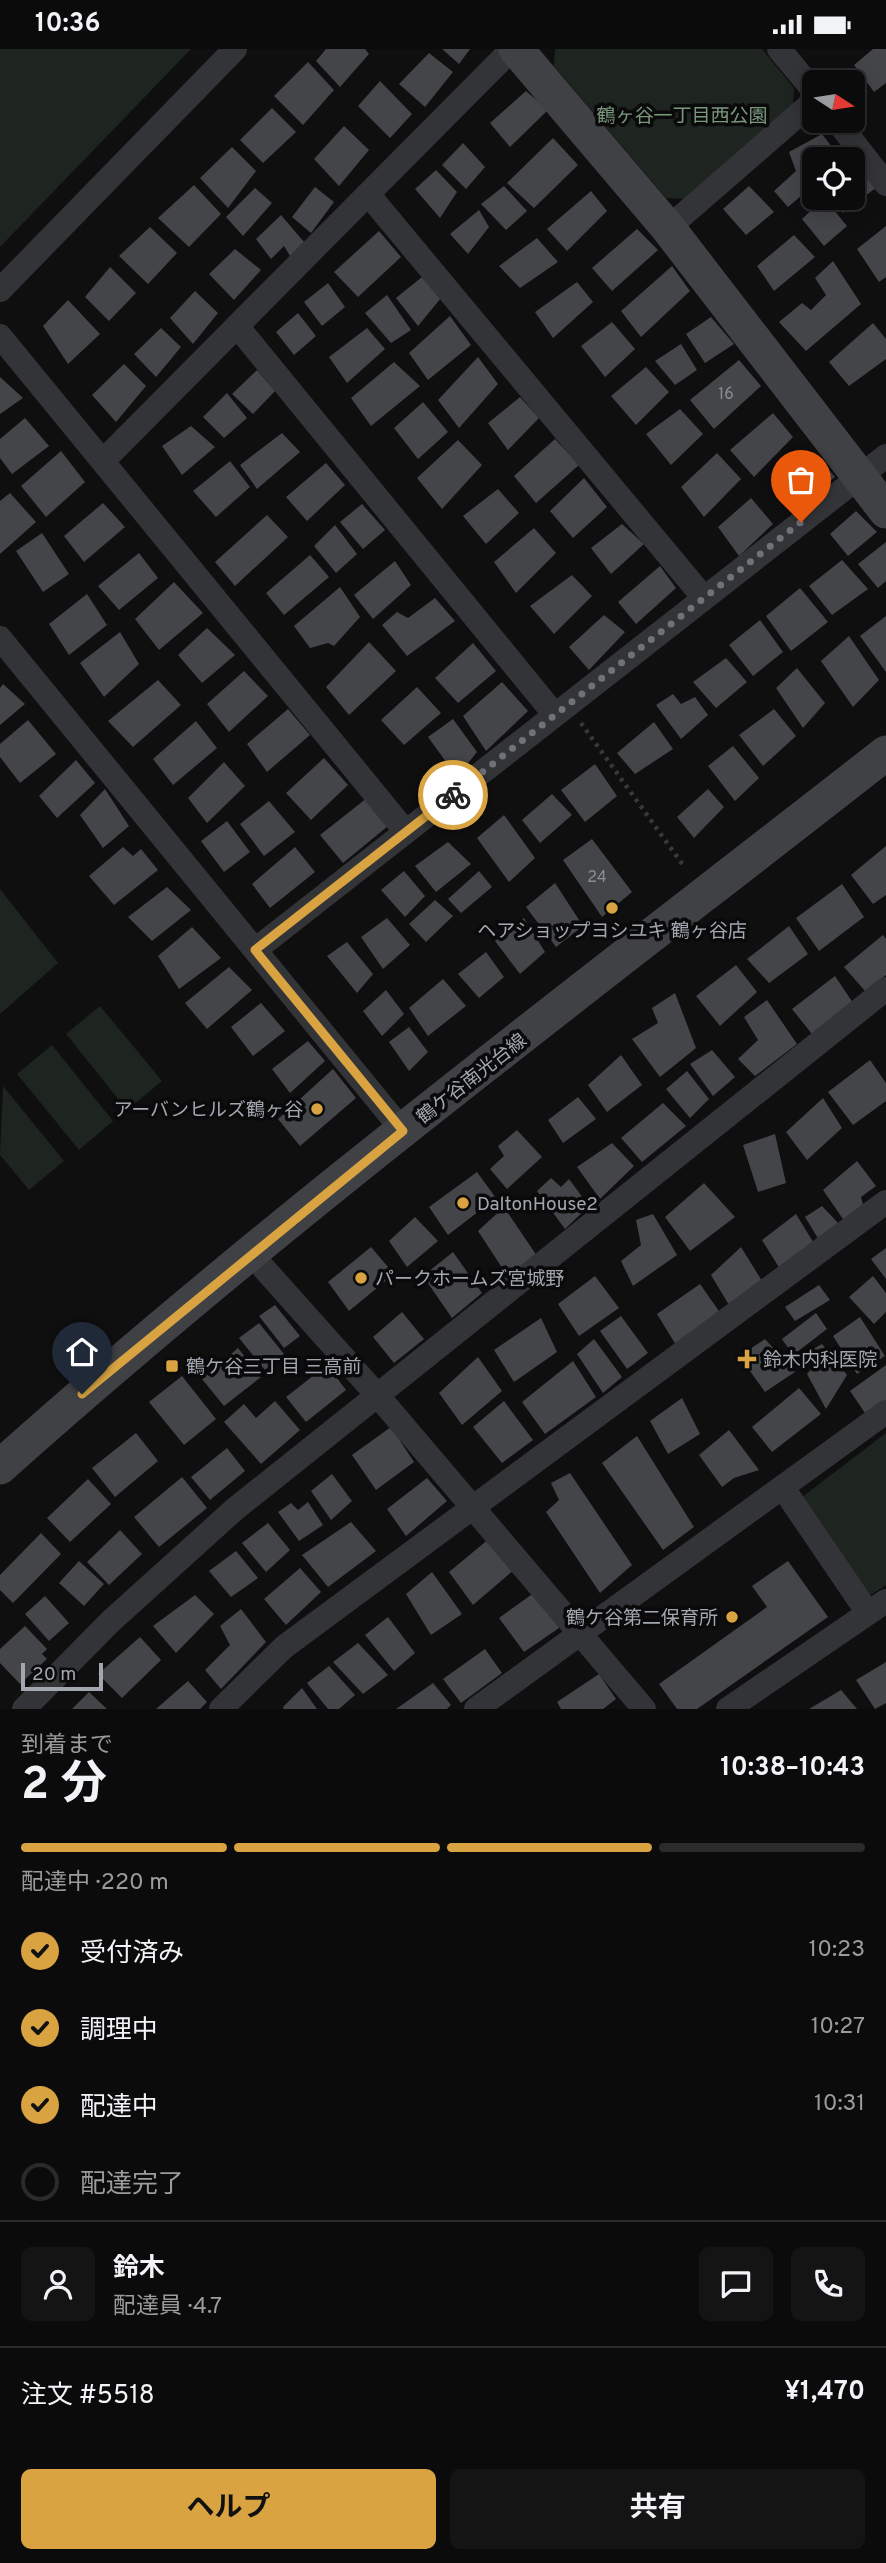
<!DOCTYPE html>
<html lang="ja">
<meta charset="utf-8">
<style>
:root{--surface:#0b0b0c;--page:#141415;--text:#f1f3f6;--muted:#9a9b9d;--line:#2b2b2d;--accent:#d8a340}
body{margin:0;font-family:Overpass,"Noto Sans JP",sans-serif;background:var(--page);color:var(--text);height:100vh;display:flex;flex-direction:column;font-size:26px;white-space:nowrap}
*{box-sizing:border-box;margin:0}
p{font-size:23px;color:var(--muted)}
.icon{flex:none;width:38px;height:38px;fill:none;stroke:currentColor;stroke-width:2;stroke-linecap:round;stroke-linejoin:round}
.map{position:relative;height:1660px;overflow:hidden}
.details{display:flex;flex-direction:column;background:var(--surface);flex:1}
.details>*{flex:none}
.needle{width:46px;rotate:102deg}
.buttons{position:absolute;left:802px;top:21px;display:grid;gap:14px}
.buttons a{display:grid;place-items:center;width:63px;height:63px;border-radius:10px;background:var(--surface);box-shadow:0 4px 18px #0003,0 0 0 2px var(--line);font-size:35px}
.scale{position:absolute;left:21px;bottom:18px;width:82px;box-sizing:border-box;padding-left:7px;border:4px solid #a2a7af;border-top:0;font-size:19px;line-height:24px;white-space:nowrap;color:#a2a7af;-webkit-text-stroke:5px #0a0a0b;paint-order:stroke}
.pin{position:absolute;display:grid;place-items:center;width:60px;height:60px;color:#fff;margin:-72px -30px;border-radius:50% 50% 50% 0;rotate:-45deg;box-shadow:0 0 7px #0007}
.pin .icon{rotate:45deg}
.courier{position:absolute;display:grid;place-items:center;width:70px;height:70px;margin:-35px;border:5px solid #d8a340;border-radius:50%;background:#fff;color:#222;box-shadow:0 2px 9px #0007}
.summary em{font-style:normal;font-weight:700}
.summary div{display:flex;flex-direction:column-reverse}
.summary{display:flex;align-items:center;justify-content:space-between;height:119px;padding:0 21px}
h1{font-size:46px;font-weight:700;line-height:52px}
.bar{display:grid;grid-template-columns:repeat(4,1fr);gap:10px 7px;align-content:center;height:84px;padding:0 21px}
.bar i{height:9px;border-radius:5px;background:var(--line)}
.bar .current{background:var(--accent)}
.bar p{grid-column:span 4}
.line{display:flex;align-items:center;gap:18px;padding:0 21px;border-top:2px solid var(--line)}
.line div{flex:1}
.round{display:grid;place-items:center;flex:none;width:74px;height:74px;border-radius:10px;background:var(--page)}
ol{padding:0 21px;list-style:none}
li{display:flex;align-items:center;gap:21px;height:77px}
li p{margin-inline-start:auto}
li .icon{padding:7px;border-radius:50%;background:var(--accent);color:#111;stroke-width:4}
li:last-child{color:var(--muted)}
li i{width:38px;height:38px;border:4px solid var(--line);border-radius:50%}
.action{display:flex;gap:14px;margin-top:auto;padding:14px 21px}
.action a{flex:1;height:80px;border-radius:10px;background:var(--accent);color:#111;font-size:28px;font-weight:700;line-height:80px;text-align:center}
.action a+a{background:var(--page);color:var(--text)}
.status{display:flex;justify-content:space-between;align-items:center;height:49px;padding:0 35px;background:var(--surface);direction:ltr}
.status svg{height:19px;fill:currentColor}
.map>svg:first-child{display:block}
</style>
<div class="status"><b>10:36</b><svg viewBox="0 0 49 12"><path d="M0 12V9h3v3zM5 12V6h3v6zM10 12V3h3v9zM15 12V0h3v12zM26 1h20v11H26zM47 4h2v5h-2z"/></svg></div>
<div class="map">
<svg width="886" height="1660" viewBox="0 0 886 1660">
<rect width="100%" height="100%" fill="#0f0f10"/>
<path fill="#1e241f" d="M0,0H191L0,198Z
M555,0H762L794,39L793,58L688,150L666,149L554,17Z
M0,840L58,914L0,965Z
M100,957L162,1032L127,1061L66,985Z
M52,996L113,1072L79,1101L17,1025Z
M3,1037L64,1112L29,1141L0,1106Z
M886,1384V1536L866,1549L802,1448Z"/>
<path fill="#434548" d="M326,0H365L369,5L340,38L316,12Z
M442,0H470L459,15Z
M873,0H886V34L874,43L854,16Z
M429,4L453,23L425,58L399,35Z
M308,13L334,41L303,76L274,47Z
M380,32L412,65L390,89L358,57Z
M526,42L548,61L510,98L490,74Z
M272,59L296,83L263,114L240,91Z
M344,77L369,101L339,137L314,110Z
M822,85L841,110H814V136L788,158L774,142L796,122L789,103Z
M553,89L578,116L534,159L507,134Z
M463,94L485,118L466,140L442,116Z
M232,98L256,122L228,159L200,129Z
M859,115L877,138L843,164L831,149H852V121Z
M436,121L457,143L440,169L415,140Z
M194,136L221,165L189,198L158,169Z
M504,137L527,162L506,181L481,155Z
M749,137L774,163L746,186L723,160Z
M315,138L334,153L311,184L292,168Z
M255,139L272,154L243,187L226,168Z
M591,142L607,162L567,202L547,180Z
M824,149L847,177L824,197L802,170Z
M479,161L489,178L468,205L450,185Z
M281,166L304,193L290,207L284,197L271,210L256,190Z
M886,177V228L879,233L857,200Z
M150,178L177,204L148,235L119,207Z
M637,180L658,201L612,242L592,219Z
M379,182L401,208L358,248L334,223Z
M794,186L815,208L774,242L757,217Z
M537,189L558,213L520,239L499,217Z
M235,200L261,221L234,251L209,225Z
M833,212L861,255L806,302L779,273L802,254L811,261L826,246L815,229Z
M672,217L690,242L641,288L621,262Z
M110,218L136,244L109,272L85,248Z
M422,228L441,249L418,277L396,249Z
M577,233L593,253L553,289L535,263Z
M328,234L345,258L322,277L304,253Z
M195,242L218,264L193,295L170,269Z
M387,246L411,281L391,294L365,264Z
M68,251L100,285L68,315L43,277Z
M298,264L316,287L294,306L276,283Z
M450,267L471,296L428,331L409,304Z
M711,268L734,295L705,314L686,285Z
M612,273L635,300L605,328L581,297Z
M873,274L886,290V310L849,337L829,313Z
M161,279L181,298L156,328L134,305Z
M367,279L385,300L347,334L329,308Z
M681,295L697,321L675,336L655,312Z
M478,308L498,335L459,379L438,351Z
M739,311L761,337L714,380L690,351Z
M394,313L420,337L371,377L351,349Z
M124,315L146,337L116,373L92,346Z
M646,318L669,343L636,376L611,347Z
M257,321L275,342L253,365L232,345Z
M0,328L23,349L0,365Z
M227,344L247,369L224,389L203,368Z
M520,348L539,369L508,401L488,374Z
M423,353L448,383L418,410L394,379Z
M680,360L703,385L671,416L646,385Z
M773,364L793,388L754,428L730,401Z
M25,369L49,397L12,425L0,409V390Z
M191,377L215,398L182,426L162,397Z
M282,384L300,403L257,440L240,416Z
M555,390L579,416L536,454L514,427Z
M458,391L482,416L442,460L417,429Z
M61,402L85,433L46,468L21,437Z
M814,403L835,428L799,458L782,429Z
M717,404L741,430L704,468L681,438Z
M230,412L250,438L216,468L193,442Z
M326,414L345,436L307,472L286,448Z
M584,429L607,458L573,489L550,462Z
M498,440L519,464L486,495L463,467Z
M10,444L36,473L0,505V452Z
M751,449L773,475L739,507L718,478Z
M103,454L125,478L84,513L64,487Z
M362,455L385,481L363,500L340,473Z
M856,462L877,483L848,507L830,485Z
M267,466L288,488L235,537L215,513Z
M622,475L644,495L611,525L591,499Z
M335,476L357,505L336,524L314,497Z
M534,479L556,504L516,544L494,513Z
M42,484L69,525L43,543L16,502Z
M886,493V532L878,539L858,515Z
M139,504L158,529L119,561L98,537Z
M310,506L329,528L284,566L266,544Z
M842,511L868,540L832,566L809,537Z
M395,512L411,536L373,570L354,546Z
M660,517L676,539L636,575L618,553Z
M572,526L592,547L554,585L530,557Z
M174,533L203,564L159,601L135,570Z
M340,538L360,568L334,597L328,594L310,599L294,577Z
M800,539L828,573L791,602L766,567Z
M87,545L107,576L69,606L49,575Z
M435,549L455,572L407,607L382,576L397,563L408,569Z
M604,566L625,583L589,621L569,598Z
M886,567V623L860,587Z
M760,571L783,603L753,627L729,596Z
M207,579L235,606L202,634L178,606Z
M120,583L139,615L104,648L80,614Z
M849,587L879,631L853,658L821,612Z
M369,593L396,622L349,666L326,638Z
M473,594L496,622L458,654L435,629Z
M726,609L747,633L716,659L693,633Z
M797,619L825,654L803,679L776,639Z
M244,622L268,647L229,683L207,655Z
M158,631L181,656L133,698L108,672Z
M502,633L528,662L486,702L463,667Z
M3,635L25,655L0,676V639Z
M417,638L441,664L404,696L381,671Z
M673,645L681,655L695,648L708,666L681,690L656,656Z
M288,660L310,686L267,723L247,695Z
M774,660L796,687L763,717L739,686Z
M453,670L477,703L457,728L428,688Z
M28,671L56,705L20,734L0,708V695Z
M196,672L217,699L173,736L153,710Z
M654,673L673,700L635,725L617,704Z
M733,697L759,729L735,752L708,717Z
M324,709L348,736L311,771L286,744Z
M76,711L95,734L57,769L39,747Z
M224,713L245,737L207,774L188,749Z
M595,715L617,747L585,773L561,741Z
M105,740L129,777L103,799L80,766Z
M708,740L724,758L694,789L677,768Z
M552,745L572,766L540,794L522,771Z
M367,749L388,777L343,814L320,786Z
M269,752L295,783L264,807L240,775Z
M504,766L535,809L509,833L477,789Z
M227,772L250,803L224,823L201,792Z
M592,790L632,843L602,868L563,811Z
M448,793L471,815L436,843L415,817Z
M886,797V846L873,855L851,826Z
M123,798L133,807L141,800L158,821L114,856L89,827Z
M295,798L315,823L270,859L252,835Z
M404,822L425,847L405,868L381,841Z
M479,822L492,838L461,864L448,850Z
M555,834L583,877L556,898L526,858Z
M842,835L864,868L819,902L796,869Z
M167,838L191,861L152,892L128,868Z
M435,851L453,867L426,893L409,875Z
M387,869L410,896L383,920L361,888Z
M524,869L545,903L520,925L495,892Z
M789,877L808,905L769,934L747,910Z
M192,878L221,909L179,940L158,907Z
M883,886L886,890V926L865,942L844,918Z
M347,893L373,925L357,944L327,907Z
M486,903L504,928L479,949L458,925Z
M736,916L757,943L720,977L696,947Z
M229,918L252,941L207,980L185,954Z
M835,927L853,954L812,985L792,960Z
M443,930L466,957L428,987L409,959Z
M386,941L404,965L382,987L363,962Z
M675,944L696,999L660,1028L632,990L658,974L652,959Z
M767,951L797,995L755,1027L738,1010L758,991L744,968Z
M261,954L285,982L253,1007L231,978Z
M409,978L428,1003L409,1022L389,993Z
M308,992L325,1012L290,1044L272,1020Z
M712,1001L735,1028L713,1047L690,1015Z
M621,1006L642,1036L607,1063L588,1036Z
M870,1011L886,1034V1052L853,1076L828,1043Z
M333,1020L356,1049L300,1097L278,1070Z
M687,1022L709,1050L690,1069L666,1040Z
M578,1048L596,1070L563,1094L548,1071Z
M823,1049L842,1079L807,1111L786,1083Z
M663,1054L686,1077L642,1113L621,1089Z
M517,1081L542,1108L507,1140L490,1120L504,1107L498,1097Z
M775,1085L786,1134L758,1143L743,1096Z
M612,1094L634,1117L600,1150L577,1118Z
M857,1112L876,1137L861,1148L864,1159L843,1170L823,1141Z
M477,1123L496,1149L448,1186L429,1158Z
M551,1129L561,1138L569,1130L589,1157L565,1180L537,1142Z
M704,1134L735,1168L690,1202L665,1168Z
M822,1157L838,1174L819,1191L805,1168Z
M504,1158L537,1207L508,1228L478,1182Z
M653,1165L677,1206L633,1237L621,1212L641,1196L636,1171Z
M796,1165L815,1196L780,1220L762,1191Z
M415,1168L438,1192L407,1218L389,1192Z
M371,1198L394,1225L349,1262L328,1233Z
M741,1198L762,1232L729,1256L711,1226Z
M886,1199V1230L871,1210Z
M453,1203L482,1244L452,1269L423,1227Z
M595,1227L619,1259L579,1287L558,1255Z
M873,1227L886,1244V1263L874,1275L849,1248Z
M700,1235L721,1265L676,1296L657,1265Z
M819,1236L830,1251L795,1272L785,1258Z
M275,1256L300,1287L284,1299L259,1267Z
M402,1263L424,1290L394,1314L373,1288Z
M816,1264L827,1280L793,1306L782,1290Z
M621,1267L648,1304L627,1320L600,1282Z
M860,1268L885,1307L857,1325L833,1287Z
M541,1269L557,1303L514,1333L494,1301Z
M259,1274L284,1305L265,1321L239,1289Z
M594,1290L622,1328L603,1344L577,1305Z
M765,1290L795,1323L765,1343L739,1307Z
M822,1295L847,1326L826,1360L807,1325L813,1318L806,1304Z
M238,1299L261,1328L224,1357L202,1330Z
M478,1308L502,1342L462,1376L439,1344Z
M573,1312L596,1348L545,1385L522,1353Z
M327,1316L346,1341L306,1373L286,1348Z
M886,1316V1351L865,1364L850,1342Z
M182,1327L216,1370L184,1396L149,1353Z
M799,1339L821,1365L772,1403L752,1378Z
M682,1349L700,1385L668,1405L650,1372Z
M275,1352L300,1381L261,1415L224,1373L244,1355L256,1369Z
M504,1352L533,1391L502,1414L473,1378Z
M391,1378L414,1413L376,1441L352,1406Z
M729,1381L759,1421L734,1429L722,1438L699,1406Z
M136,1384L158,1412L115,1448L92,1419Z
M637,1387L694,1478L663,1501L602,1414Z
M227,1399L245,1422L210,1451L191,1428Z
M570,1424L632,1516L600,1544L546,1463L559,1451L551,1434Z
M332,1425L352,1452L331,1471L311,1442Z
M182,1428L207,1459L159,1498L134,1468Z
M427,1429L447,1452L406,1487L387,1460Z
M88,1430L111,1455L70,1493L47,1469Z
M308,1453L323,1476L299,1492L278,1463L291,1454L298,1461Z
M351,1473L376,1502L328,1538L302,1506Z
M268,1474L290,1501L266,1523L242,1494Z
M120,1481L142,1505L109,1536L87,1513Z
M41,1484L61,1505L13,1554L0,1541V1526Z
M490,1489L516,1519L473,1556L449,1523Z
M236,1502L258,1529L231,1548L209,1522Z
M79,1512L104,1535L84,1557L59,1534Z
M788,1512L828,1568L697,1660H677L659,1635L767,1558L752,1537Z
M300,1519L321,1543L286,1576L264,1550Z
M432,1523L462,1565L431,1586L406,1545Z
M535,1543L559,1579L524,1603L499,1569Z
M195,1546L214,1565L176,1604L153,1577Z
M45,1547L69,1574L49,1592L25,1565Z
M241,1560L266,1593L221,1640L205,1621L230,1596L220,1577Z
M388,1568L415,1604L394,1622L365,1586Z
M25,1577L47,1600L42,1605L47,1610L20,1635L0,1614V1600Z
M140,1588L161,1611L122,1649L98,1625Z
M358,1594L388,1626L363,1645L333,1613Z
M485,1600L502,1624L461,1654L443,1630Z
M886,1613V1654L875,1660L856,1631Z
M329,1617L355,1646L339,1660H328L307,1634Z
M599,1625L616,1650L603,1660H561L557,1653Z
M188,1632L207,1653L200,1660H156Z
M433,1634L451,1656L447,1660H396Z
M302,1639L317,1660H284L283,1658Z
M841,1641L857,1660H809Z
M89,1643L107,1660H72Z"/>
<g fill="none" stroke-linecap="round" stroke-linejoin="round">
<path stroke="#37383c" stroke-width="4.5" stroke-dasharray="3.5 5" stroke-linecap="butt" d="M581,674L683,816"/>
<path stroke="#333437" stroke-width="24" d="M779,0L814,42
M837,72L886,135
M368,145L704,549
M668,179L814,52
M0,241L235,0
M237,277L555,666
M0,287L406,783
M103,412L512,0
M0,589L403,1082
M255,901L886,407
M251,1205L378,1347L644,1660
M783,1439L868,1564
M24,1660L111,1572L235,1460L886,940
M221,1660L284,1598L886,1153
M476,1660L886,1363
M728,1660L886,1552"/>
<path stroke="#3f4145" stroke-width="35" d="M516,0L668,179L886,462
M0,1418C283,1165 587,938 886,704"/>
</g>
<g fill="none" stroke-linecap="round" stroke-linejoin="round">
<path stroke="#6f7277" stroke-width="7" stroke-dasharray="0 12.6" d="M453,746L801,473"/>
<path stroke="#d8a340" stroke-width="9" d="M82,1345L403,1082L255,901L453,746"/>
</g>
<g fill="#d8a340" stroke="#0a0a0b" stroke-width="2.5">
<circle cx="612" cy="859" r="7"/>
<circle cx="317" cy="1060" r="7"/>
<circle cx="463" cy="1154" r="7"/>
<circle cx="361" cy="1229" r="7"/>
<path d="M743.5 1299.5h7v7h7v7h-7v7h-7v-7h-7v-7h7z"/>
<rect x="165" y="1310" width="14" height="14" rx="3.5"/>
<circle cx="732" cy="1568" r="7"/>
</g>
<g text-anchor="middle" stroke-width="7" stroke-linejoin="round" paint-order="stroke">
<g font-size="16" fill="#8a8e95">
<text x="726" y="350">16</text>
<text x="597" y="833">24</text>
</g>
<g font-size="19" fill="#7b987d" stroke="#0a0a0b">
<text x="682" y="73">鶴ヶ谷一丁目西公園</text>
</g>
<g font-size="19" fill="#a2a7af" stroke="#0a0a0b" text-anchor="start">
<text x="612" y="888" text-anchor="middle">ヘアショップヨシユキ 鶴ヶ谷店</text>
<text x="303" y="1067" text-anchor="end">アーバンヒルズ鶴ヶ谷</text>
<text x="477" y="1161">DaltonHouse2</text>
<text x="375" y="1236">パークホームズ宮城野</text>
<text x="763" y="1317">鈴木内科医院</text>
<text x="186" y="1324">鶴ケ谷三丁目 三高前</text>
<text x="718" y="1575" text-anchor="end">鶴ケ谷第二保育所</text>
</g>
<g font-size="19" fill="#a2a7af" stroke="#0a0a0b">
<text transform="translate(471 1029) rotate(-38)" y="7">鶴ケ谷南光台線</text>
</g>
</g>
</svg>
<div class="buttons">
<a><svg class="needle" viewBox="-14 -14 28 28"><path d="M0-13l5 13h-10z" fill="#e53935"/><path d="M0 13l5-13h-10z" fill="#9a9b9d"/></svg></a>
<a><svg class="icon" aria-label="locate" viewBox="0 0 24 24"><circle cx="12" cy="12" r="6"/><path d="M12 2v4M12 18v4M2 12h4M18 12h4"/></svg></a>
</div>
<div class="scale">20 m</div>
<div class="pin" style="left:801px;top:473px;background:#ea580c"><svg class="icon" aria-label="bag" viewBox="0 0 24 24"><path d="M5 8h14l-1 12H6zM9 8a3 3 0 0 1 6 0"/></svg></div>
<div class="pin" style="left:82px;top:1345px;background:#1f2937"><svg class="icon" aria-label="home" viewBox="0 0 24 24"><path d="M3 11l9-7 9 7M6 9v11h12V9"/></svg></div>
<div class="courier" style="left:453px;top:746px"><svg class="icon" aria-label="bike" viewBox="0 0 24 24"><circle cx="6" cy="16" r="4"/><circle cx="18" cy="16" r="4"/><path d="M6 16l4-8h5l3 8M10 8l3 8H6M13 5h3"/></svg></div>
</div>
<section class="details">
<div class="summary"><div><h1>2 分</h1><p>到着まで</p></div><em>10:38–10:43</em></div>
<div class="bar"><i class="current"></i><i class="current"></i><i class="current"></i><i></i><p>配達中 · 220 m</p></div>
<ol>
<li><svg class="icon" aria-label="check" viewBox="0 0 24 24"><path d="M5 12l5 5 9-10"/></svg>受付済み<p>10:23</p></li>
<li><svg class="icon" aria-label="check" viewBox="0 0 24 24"><path d="M5 12l5 5 9-10"/></svg>調理中<p>10:27</p></li>
<li><svg class="icon" aria-label="check" viewBox="0 0 24 24"><path d="M5 12l5 5 9-10"/></svg>配達中<p>10:31</p></li>
<li><i></i>配達完了</li>
</ol>
<div class="line" style="height:126px"><a class="round"><svg class="icon" aria-label="person" viewBox="0 0 24 24"><circle cx="12" cy="8" r="4"/><path d="M4 21q1-7 8-7t8 7"/></svg></a><div><b>鈴木</b><p>配達員 · 4.7</p></div><a class="round"><svg class="icon" aria-label="chat" viewBox="0 0 24 24"><path d="M4 5h16v11H9l-5 4z"/></svg></a><a class="round"><svg class="icon" aria-label="phone" viewBox="0 0 24 24"><path d="M5 4h4l2 5-3 2q2 4 5 5l2-3 5 2v4C11 20 4 13 5 4z"/></svg></a></div>
<div class="line" style="height:91px"><div>注文 #5518</div><b>¥1,470</b></div>
<div class="action"><a>ヘルプ</a><a>共有</a></div>
</section>
